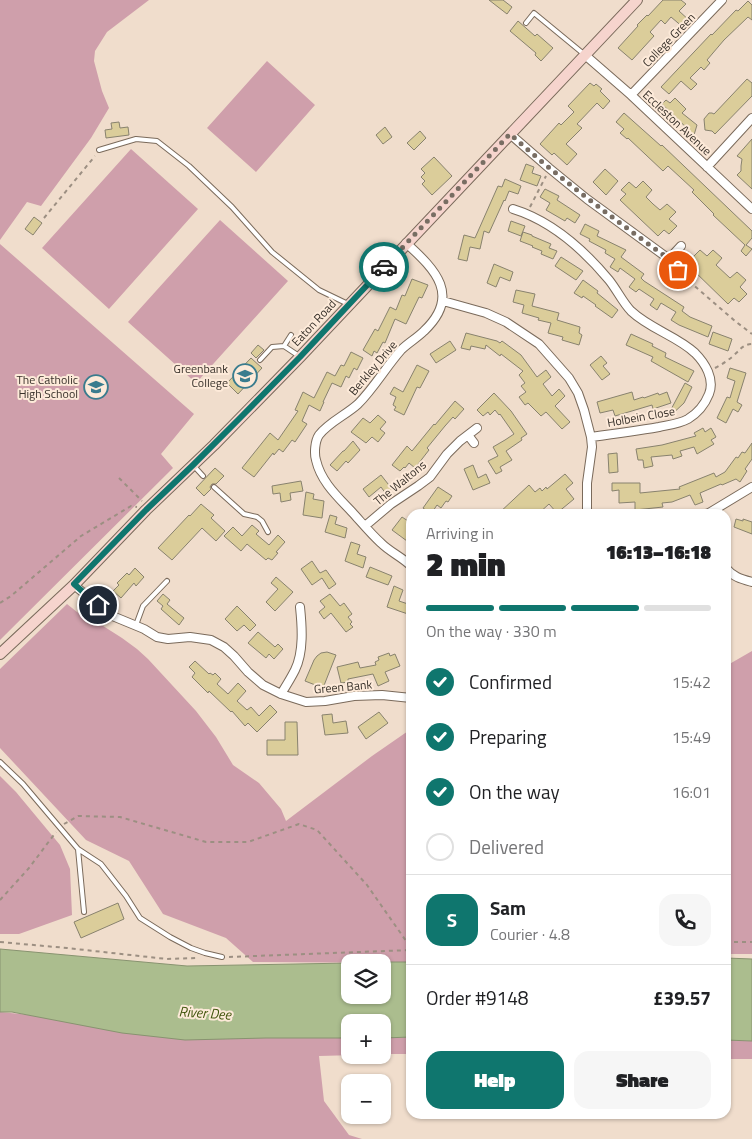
<!DOCTYPE html>
<meta charset="utf-8">
<style>
:root{--surface:#fff;--page:#f6f6f6;--text:#202124;--muted:#757577;--line:#e0e0e0;--accent:#0f766e}
body{margin:0;font-family:"Titillium Web",sans-serif;background:var(--page);color:var(--text);height:100vh;display:flex;flex-direction:column;font-size:19px;white-space:nowrap}
*{box-sizing:border-box;margin:0}
p{font-size:16px;color:var(--muted)}
.icon{flex:none;width:28px;height:28px;fill:none;stroke:currentColor;stroke-width:2;stroke-linecap:round;stroke-linejoin:round}
.map{position:relative;flex:1;overflow:hidden}
.drawer{position:absolute;left:406px;top:509px;width:325px;height:610px;display:flex;flex-direction:column;background:var(--surface);border-radius:15px;box-shadow:0 1px 4px #0004}
.drawer>*{flex:none}
.buttons{position:absolute;left:341px;top:954px;display:grid;gap:10px}
.buttons a{display:grid;place-items:center;width:50px;height:50px;border-radius:10px;background:var(--surface);box-shadow:0 1px 4px #0004;font-size:25px}
.pin{position:absolute;display:grid;place-items:center;width:42px;height:42px;color:#fff;margin:-21px;border:2px solid #fff;border-radius:50%;box-shadow:0 1px 5px #0007}
.courier{position:absolute;display:grid;place-items:center;width:50px;height:50px;margin:-25px;border:4px solid #0f766e;border-radius:50%;background:#fff;color:#222;box-shadow:0 1px 6px #0007}
.overview em{font-style:normal;font-weight:800}
.overview div{display:flex;flex-direction:column-reverse}
.overview{display:flex;align-items:center;justify-content:space-between;height:85px;padding:0 20px}
h1{font-size:32px;font-weight:800;line-height:38px}
.bar{display:grid;grid-template-columns:repeat(4,1fr);gap:8px 5px;align-content:center;height:60px;padding:0 20px}
.bar i{height:6px;border-radius:4px;background:var(--line)}
.bar .active{background:var(--accent)}
.bar p{grid-column:span 4}
.line{display:flex;align-items:center;gap:12px;padding:0 20px;border-top:1px solid var(--line)}
.line div{flex:1}
.round{display:grid;place-items:center;flex:none;width:52px;height:52px;border-radius:15px;background:var(--page)}
ol{padding:0 20px;list-style:none}
li{display:flex;align-items:center;gap:15px;height:55px}
li p{margin-inline-start:auto}
li .icon{padding:5px;border-radius:50%;background:var(--accent);color:#fff;stroke-width:4}
li:last-child{color:var(--muted)}
li i{width:28px;height:28px;border:2px solid var(--line);border-radius:50%}
.button{display:flex;gap:10px;margin-top:auto;padding:10px 20px}
.button a{flex:1;height:58px;border-radius:15px;background:var(--accent);color:#fff;font-size:20px;font-weight:800;line-height:58px;text-align:center}
.button a+a{background:var(--page);color:var(--text)}
.map>svg:first-child{display:block}
</style>
<div class="map">
<svg width="752" height="1139" viewBox="0 0 752 1139">
<rect width="100%" height="100%" fill="#f0ddcc"/>
<path fill="#cf9fab" d="M0,0H149L107,32L95,51L94,61L102,91L109,108L91,138L41,206L27,202L0,240Z
M267,61L315,105L256,172L207,128Z
M131,149L198,209L109,309L42,248Z
M220,220L288,281L196,383L128,322Z
M0,244L194,414L161,454L173,468L0,640Z
M67,604L77,612L100,624L122,638L137,649L148,659L196,711L216,737L233,765L259,783L281,809L286,821L372,756L411,729V963L253,962L226,938L163,914L129,861L86,840L0,748V669Z
M752,651V954H726V666Z
M0,776L16,792L60,845L70,869L72,915L19,934H0Z
M0,1012L266,1038H350V1055H356L319,1056L324,1101L349,1135L362,1139H0Z
M411,1037V1054H383L382,1038Z
M726,1040L752,1041V1059H726Z"/>
<path fill="#abbd8e" stroke="#889370" d="M0,949L187,966L350,963V995H382V962H377H411V1037L383,1038L382,1022H350V1038H266L185,1040L122,1033L12,1012H0Z
M726,958L752,959V1041L726,1040Z"/>
<path fill="#dbcd9a" stroke="#88826e" d="M489,0H503L512,7L507,14Z
M663,0H681L686,4L679,11L690,21L684,28L671,17L665,24L661,20L650,32L654,36L632,60L618,48L638,26L637,25L647,15L648,16Z
M748,1L752,5V20L748,17L724,40L707,60L710,63L704,70L701,67L690,78L697,84L691,90L681,81L669,94L661,87L711,34L712,35L736,10L738,11Z
M518,21L535,36L537,34L553,48L541,61L535,55L536,53L510,31Z
M747,79L752,83V96L715,134L712,131L705,130L704,119L709,113H712L714,114Z
M590,83L594,86L596,84L602,89L600,91L610,101L603,109L597,103L577,124L582,128L566,144L577,154L567,165L554,153L552,155L540,144L559,123L561,125L574,112L568,106Z
M675,98L686,109L682,113L697,125L694,135L662,104L666,100L670,103Z
M624,113L661,146L662,145L752,231V238L746,245L752,249L746,256L741,251L745,245L713,215L714,214L692,192L694,190L668,166L663,171L628,138L627,139L620,133L624,129L616,122Z
M119,122L120,128L128,127L129,135L106,138L105,130L112,129L111,123Z
M385,127L392,137L383,144L376,135Z
M420,131L426,138L414,150L407,143Z
M752,139V189L737,175L741,171V166L742,159L737,156Z
M434,157L452,176L432,195L422,184L425,181L421,177L425,173L421,169Z
M526,164L534,167L532,173L541,176L537,186L520,180Z
M605,169L618,181L606,195L593,182Z
M505,179L521,186L518,194L509,191L505,201L504,200L489,233L484,231L480,249L470,247L467,261L458,259L464,235L475,238L498,186L502,187Z
M643,181L652,190L646,197L653,204L660,210L667,204L676,212L669,219L677,226L669,234L664,230L658,236L620,200L626,194L621,190L629,182L636,188Z
M545,189L559,196L557,200L580,215L575,223L567,218L565,221L546,210L550,203L540,197Z
M34,217L42,223L33,235L25,229Z
M511,221L525,226L521,236L508,231Z
M585,224L599,231L597,236L626,250L621,257L644,274L641,278L644,281L684,307L682,311L690,317L712,326L708,337L679,325L671,320L676,312L661,303L657,310L650,305L654,299L639,289L636,292L629,287L635,279L620,268L618,272L610,267L615,259L605,253L606,250L589,241L590,239L580,234Z
M523,232L532,235V236L551,244L549,248L557,251L553,259L541,254L542,251L532,247L533,246L520,241Z
M700,250L707,256L713,250L722,258L716,265L730,278L737,272L746,280L740,287L747,294L739,302L734,298L728,304L691,268L696,262L692,258Z
M561,257L583,271L576,280L555,266Z
M494,264L513,272L510,281L500,277L496,287L487,283Z
M412,279L428,285L422,298L419,297L406,324L395,319L385,343L383,342L377,353L374,351L372,356L363,350L375,329L378,331L390,307L396,310L402,295L405,296Z
M583,280L598,291L597,293L618,310L612,318L595,306L596,305L583,296L582,298L574,293Z
M516,290L535,294L532,306L559,313L557,320L580,327L579,333L582,335L579,345L562,340L563,337L548,333L551,323L538,320L539,318L522,313L524,305L513,302Z
M713,332L732,339L728,351L709,344Z
M466,333L497,341L500,343L502,341L521,355L537,377L546,370L551,377L543,384L552,396L559,389L565,396L555,406L570,422L562,429L546,412L541,416L528,403L525,405L519,397L526,392L521,386L525,383L519,375L523,371L501,354L500,356L486,345L485,349L471,346L470,350L461,348Z
M631,334L653,344L652,346L666,353L665,357L694,371L688,382L651,361L653,357L626,345Z
M450,341L456,350L436,363L430,354Z
M258,345L264,350L256,358L251,353Z
M351,352L363,358L357,370L354,368L349,378L346,376L341,387L332,383L323,402H324L320,411L309,405L302,421L307,424L295,442L292,440L283,452L279,449L274,455L273,453L254,477L242,468L270,433L278,440L298,411L295,410L303,392L314,398L327,372L335,376L341,365L344,366Z
M601,356L607,363L603,366L610,374L602,380L590,365Z
M251,358L262,368L238,394L227,383Z
M417,365L429,371L420,388L417,387L404,415L394,410L396,407L393,405L396,397L390,394L394,387L403,392Z
M730,368L746,373L737,402L742,405L738,412L733,409L726,423L717,418L727,397L730,398L735,381L727,378Z
M685,383L692,387L684,403L668,418L667,417Z
M632,392L634,400L643,397L644,398L658,393L659,395L667,392L671,403L653,409L652,405L615,416L613,410L600,413L597,402Z
M494,393L511,411L527,434L521,438L522,440L506,451L512,460L500,467L502,471L496,474L488,461L498,456L493,447L505,440L514,434L500,414L499,415L495,410L490,415L488,412L483,416L477,410Z
M455,401L464,409L455,419L453,417L445,426L427,448L429,450L415,468L409,463L405,468L404,467L400,471L392,465L407,446L412,451L434,424L435,425Z
M378,415L386,422L380,429L385,433L378,442L372,437L366,443L351,432L363,418L370,423Z
M703,428L705,432L711,428L716,437L711,440L714,444L697,454L694,447L680,451L682,456L673,459L672,455L651,457L653,466L644,468L643,460H638L636,449L662,445L696,436L694,433Z
M353,441L360,450L348,463L346,461L337,471L330,465L343,451H344Z
M752,443V459L745,469L747,471L740,482L736,479L722,485L721,484L700,493L703,502L695,505L690,495L672,502L662,503L663,507L635,510V502L619,503V490L612,491V483H640V493L680,489L679,487L714,473L716,477L725,472L736,457L738,458L742,452L745,453Z
M617,453L618,472L609,473L608,454Z
M473,465L478,478L486,474L490,483L473,490L464,469Z
M215,468L224,476L216,484H212L210,487L211,489L204,496L196,488Z
M565,474L573,483L566,489L574,499L557,513L549,504L538,514H498L529,485L535,492L540,488L542,491L546,487L547,489Z
M381,475L392,489L386,494L381,487L369,497L363,489Z
M301,481L303,491L290,493L291,500L281,502L280,493L273,494L272,486Z
M438,487L452,496L448,502L446,501L441,508L437,505L431,514L423,508Z
M306,492L314,494L313,499L324,501L322,518L303,515Z
M201,504L214,515L211,518L225,531L216,541L202,528L172,560L158,548L189,515L190,516Z
M330,515L337,517L335,524L347,528L345,538L325,532Z
M402,517L411,523V535L407,541L392,530Z
M736,519L743,521V519L752,522V534L734,527Z
M252,525L259,531L256,534L269,545L278,535L285,542L276,552L278,553L272,560L268,558L266,560L247,544L241,551L224,536L233,527L242,536Z
M351,542L360,545L357,554L366,557L363,568L345,561Z
M312,561L320,573L326,570L336,584L329,589L322,578L312,585L301,569Z
M370,567L392,576L388,585L366,577Z
M135,568L144,577L136,586L134,583L121,598L113,591L119,585L117,583L127,573L129,575Z
M276,577L293,592L275,611L266,602L278,589L271,583Z
M394,586L403,590L399,601L411,605V615L387,607Z
M163,594L170,600L167,604L184,618L179,625L161,609L163,606L157,601Z
M330,594L340,606L344,603L352,614L348,617L352,622L350,624L353,627L346,632L331,613L324,619L319,612L325,607L320,601Z
M237,606L256,625L250,631L244,625L237,631L225,619Z
M258,632L275,647L278,644L283,649L274,659L269,654L266,658L248,643Z
M327,652L336,655L323,688L305,681L314,660L317,656L321,653Z
M389,653L390,656L395,654L400,666L385,672L389,681L378,686L373,674L348,679V682L341,683L337,667L358,662L360,668L376,665L375,662L379,660L378,657Z
M195,661L209,674L210,673L213,675L215,673L221,679L217,684L228,694L238,683L246,691L237,701L247,710L251,707L259,716L270,705L277,712L257,732L248,723L245,726L232,711L231,712L209,691L208,693L192,677L195,673L189,667Z
M379,712L388,723L366,739L358,727Z
M332,714L333,723L346,721L348,733L325,735L322,715Z
M285,722H297L298,755H267V740H285Z
M118,903L124,919L81,938L74,922Z"/>
<g fill="none" stroke-linecap="round" stroke-linejoin="round">
<g stroke="#7a6a5b" stroke-width="6">
<path id="lane" d="M526,23L534,13L585,55
M99,150L136,139L157,141L189,166L232,207L272,252L319,290L348,304
M284,346L291,335
M260,360L272,347L284,346L299,356
M193,465L203,476
M214,487L244,514L257,517L262,521L268,532
M136,625L143,606L167,581
M0,762L23,784L78,849L101,864L126,896L140,918L170,937L191,948L205,953L222,957
M78,849L84,912"/>
</g>
<g stroke="#7a6a5b" stroke-width="10">
<path id="street" d="M585,55L631,95L752,209
M631,95L722,0
M510,134L549,168L587,199L669,259L681,246
M707,167L752,118
M513,209C552,221 584,250 609,280C617,290 623,303 631,311C650,329 677,336 695,353C705,363 715,379 709,394C705,404 698,413 688,419C679,424 668,425 659,427C636,431 614,434 591,437
M406,243C436,270 461,296 424,331C417,338 408,343 401,350C386,367 374,388 358,404C346,415 329,422 319,435C315,441 314,453 316,460C321,482 338,497 352,512C362,523 371,534 381,543C390,552 402,557 411,566
M669,259L679,270
M443,301L486,313L506,322L539,344L569,378L578,393L584,410L591,437L592,447L587,483V514
M468,435L474,443
M706,514L709,513L752,487
M365,526L391,504L418,486L430,477L447,454L460,441L477,428
M726,568C733,577 741,579 752,582
M74,585L110,615L144,629L157,637L168,639L190,637L211,640L224,647L234,656L248,672L263,685L281,694L306,702L325,701L354,696L382,695L411,698
M281,694C286,686 291,678 295,670C304,652 302,626 300,607"/>
</g>
<g stroke="#7a6a5b" stroke-width="12">
<path id="secondary" d="M0,654L74,585L146,510L214,445L300,357L637,0"/>
</g>
<path stroke="#9c8f82" stroke-width="2" stroke-dasharray="4 4" stroke-linecap="butt" d="M530,207L546,176
M44,218L95,156
M683,276L735,321L752,334
M715,368C721,365 727,361 732,357C739,351 743,344 752,344
M119,478L142,501
M0,603L11,596L81,536L131,506L137,507
M64,824L78,816L120,817L206,842H248L299,824L317,830L367,885L411,948
M0,900L29,868L56,832
M0,942L67,948L167,959L197,958
M726,942H752
M229,957L411,950"/>
<use href="#lane" stroke="#fff" stroke-width="4"/>
<use href="#street" stroke="#fff" stroke-width="8"/>
<use href="#secondary" stroke="#f6d4cd" stroke-width="10"/>
</g>
<g fill="none" stroke-linecap="round" stroke-linejoin="round">
<path stroke="#786d63" stroke-width="5" stroke-dasharray="0 9" d="M384,267L510,134C560,179 614,219 669,259L678,270"/>
<path stroke="#0f766e" stroke-width="6" d="M98,605L74,584L146,510L193,465L238,420L300,357L384,267"/>
</g>
<defs>
<g id="university-ring" transform="scale(1.25)"><circle r="9.5" fill="#fdead9" stroke="#3a7c8e" stroke-width="1.5"/><path d="M0-5L7-2L0 1L-7-2ZM-4 1L0 2.5L4 1V4Q0 6-4 4Z" fill="#3a7c8e"/></g>
<g id="school-ring" transform="scale(1.25)"><circle r="9.5" fill="#fdead9" stroke="#3a7c8e" stroke-width="1.5"/><path d="M0-5L7-2L0 1L-7-2ZM-4 1L0 2.5L4 1V4Q0 6-4 4Z" fill="#3a7c8e"/></g>
</defs>
<g fill-rule="evenodd">
<use href="#university-ring" x="245" y="376"/>
<use href="#school-ring" x="96" y="387"/>
</g>
<g text-anchor="middle" stroke-width="4" stroke-linejoin="round" paint-order="stroke">
<g font-size="12" fill="#38312a" stroke="#fdead9">
<text transform="translate(669 40) rotate(-46)" y="4">College Green</text>
<text transform="translate(677 123) rotate(43)" y="4">Eccleston Avenue</text>
<text transform="translate(314 323) rotate(-47)" y="4">Eaton Road</text>
<text transform="translate(373 368) rotate(-50)" y="4">Berkley Drive</text>
<text transform="translate(641 417) rotate(-10)" y="4">Holbein Close</text>
<text transform="translate(400 483) rotate(-39)" y="4">The Waltons</text>
<text transform="translate(343 687) rotate(-5)" y="4">Green Bank</text>
</g>
<g font-size="12" fill="#38312a" stroke="#fdead9" text-anchor="end">
<text x="228" y="373">Greenbank<tspan x="228" dy="14">College</tspan></text>
<text x="78" y="384">The Catholic<tspan x="78" dy="14">High School</tspan></text>
</g>
<g font-size="14" font-style="italic" fill="#42560e" stroke="#fdead9">
<text transform="translate(205 1013) rotate(4)" y="5">River Dee</text>
</g>
</g>
</svg>
<div class="buttons">
<a><svg class="icon" aria-label="layers" viewBox="0 0 24 24"><path d="M12 4l9 5-9 5-9-5zM3 14l9 5 9-5"/></svg></a>
<a>+</a>
<a>−</a>
</div>
<div class="pin" style="left:678px;top:270px;background:#ea580c"><svg class="icon" aria-label="bag" viewBox="0 0 24 24"><path d="M5 8h14l-1 12H6zM9 8a3 3 0 0 1 6 0"/></svg></div>
<div class="pin" style="left:98px;top:605px;background:#1f2937"><svg class="icon" aria-label="home" viewBox="0 0 24 24"><path d="M3 11l9-7 9 7M6 9v11h12V9"/></svg></div>
<div class="courier" style="left:384px;top:267px"><svg class="icon" aria-label="car" viewBox="0 0 24 24"><path d="M5 17H2v-5l4-1 3-4h7l3 4 3 1v5h-3M9 17h6M6 11h13"/><circle cx="7" cy="17" r="2"/><circle cx="17" cy="17" r="2"/></svg></div>
<section class="drawer">
<div class="overview"><div><h1>2 min</h1><p>Arriving in</p></div><em>16:13–16:18</em></div>
<div class="bar"><i class="active"></i><i class="active"></i><i class="active"></i><i></i><p>On the way · 330 m</p></div>
<ol>
<li><svg class="icon" aria-label="check" viewBox="0 0 24 24"><path d="M5 12l5 5 9-10"/></svg>Confirmed<p>15:42</p></li>
<li><svg class="icon" aria-label="check" viewBox="0 0 24 24"><path d="M5 12l5 5 9-10"/></svg>Preparing<p>15:49</p></li>
<li><svg class="icon" aria-label="check" viewBox="0 0 24 24"><path d="M5 12l5 5 9-10"/></svg>On the way<p>16:01</p></li>
<li><i></i>Delivered</li>
</ol>
<div class="line" style="height:90px"><b class="round" style="background:var(--accent);color:#fff">S</b><div><b>Sam</b><p>Courier · 4.8</p></div><a class="round"><svg class="icon" aria-label="phone" viewBox="0 0 24 24"><path d="M5 4h4l2 5-3 2q2 4 5 5l2-3 5 2v4C11 20 4 13 5 4z"/></svg></a></div>
<div class="line" style="height:65px"><div>Order #9148</div><b>£39.57</b></div>
<div class="button"><a>Help</a><a>Share</a></div>
</section>
</div>
